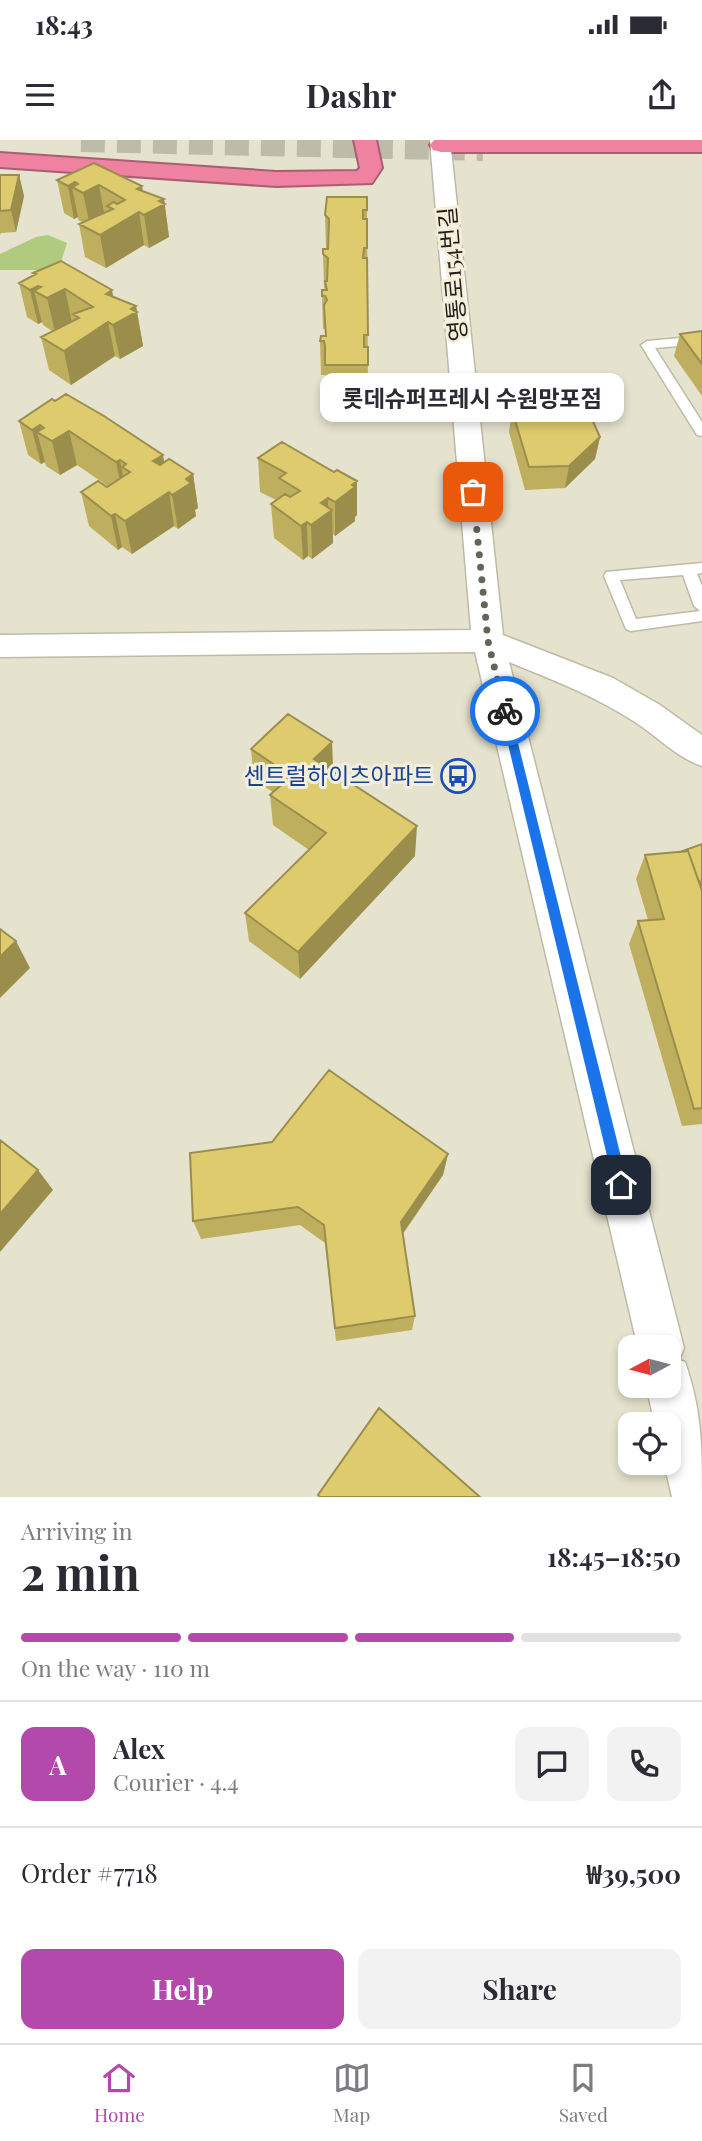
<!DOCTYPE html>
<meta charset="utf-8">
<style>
:root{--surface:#fff;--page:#f2f2f3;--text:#2b2b33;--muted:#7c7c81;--line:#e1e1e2;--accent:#b349aa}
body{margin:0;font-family:"Playfair Display","Noto Sans KR",serif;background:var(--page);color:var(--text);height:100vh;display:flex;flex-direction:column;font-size:26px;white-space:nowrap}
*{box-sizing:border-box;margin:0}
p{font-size:23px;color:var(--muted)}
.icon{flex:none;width:38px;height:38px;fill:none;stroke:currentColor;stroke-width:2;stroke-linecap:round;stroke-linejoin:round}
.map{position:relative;height:1357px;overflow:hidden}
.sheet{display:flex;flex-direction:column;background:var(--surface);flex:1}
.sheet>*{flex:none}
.needle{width:46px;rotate:263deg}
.fabs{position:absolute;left:618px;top:1195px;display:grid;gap:14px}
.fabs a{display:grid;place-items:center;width:63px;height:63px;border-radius:14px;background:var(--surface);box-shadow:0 4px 10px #0003;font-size:35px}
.pin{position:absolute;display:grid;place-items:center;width:60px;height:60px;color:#fff;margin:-30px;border-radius:14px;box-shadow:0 4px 10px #0006}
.courier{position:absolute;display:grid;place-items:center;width:70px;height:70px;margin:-35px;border:5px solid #1a73e8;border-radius:50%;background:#fff;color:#222;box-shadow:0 2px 9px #0007}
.bubble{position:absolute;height:49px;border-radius:14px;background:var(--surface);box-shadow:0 4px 10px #0003;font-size:23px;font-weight:700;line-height:49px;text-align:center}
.summary em{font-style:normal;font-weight:700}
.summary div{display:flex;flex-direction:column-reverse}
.summary{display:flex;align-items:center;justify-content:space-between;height:119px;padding:0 21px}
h1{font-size:46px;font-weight:700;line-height:52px}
.bar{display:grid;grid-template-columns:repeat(4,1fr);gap:10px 7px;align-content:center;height:84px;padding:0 21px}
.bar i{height:9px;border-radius:5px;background:var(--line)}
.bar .active{background:var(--accent)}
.bar p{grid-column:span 4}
.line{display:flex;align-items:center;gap:18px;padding:0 21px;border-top:2px solid var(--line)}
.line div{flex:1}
.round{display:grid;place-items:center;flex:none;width:74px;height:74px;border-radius:14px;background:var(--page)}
.primary-button{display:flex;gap:14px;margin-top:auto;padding:14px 21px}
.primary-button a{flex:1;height:80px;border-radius:14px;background:var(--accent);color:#fff;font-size:28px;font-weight:700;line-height:80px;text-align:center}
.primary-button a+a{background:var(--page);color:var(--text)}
.status{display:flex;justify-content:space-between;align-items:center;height:49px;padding:0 35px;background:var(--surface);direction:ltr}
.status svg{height:19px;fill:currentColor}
header{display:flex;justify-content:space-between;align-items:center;height:91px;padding:0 21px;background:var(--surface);font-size:32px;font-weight:700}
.tabs{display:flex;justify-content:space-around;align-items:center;height:98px;border-top:2px solid var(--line);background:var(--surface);font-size:19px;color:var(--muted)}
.tabs a{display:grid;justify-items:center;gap:4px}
.tabs .active{color:var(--accent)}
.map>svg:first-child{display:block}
</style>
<div class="status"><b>18:43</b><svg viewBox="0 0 49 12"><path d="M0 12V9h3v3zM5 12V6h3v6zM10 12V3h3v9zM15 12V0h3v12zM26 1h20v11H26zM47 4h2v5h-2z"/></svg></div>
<header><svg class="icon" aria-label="menu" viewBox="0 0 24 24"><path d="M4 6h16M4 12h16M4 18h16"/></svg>Dashr<svg class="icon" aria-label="share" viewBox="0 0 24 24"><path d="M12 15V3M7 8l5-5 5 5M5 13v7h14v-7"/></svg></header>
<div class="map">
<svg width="702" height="1357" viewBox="0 0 702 1357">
<rect width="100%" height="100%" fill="#e5e2cd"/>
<path fill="#b0ca7e" d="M48,95L67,103L60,125L48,130H0V114L36,97Z"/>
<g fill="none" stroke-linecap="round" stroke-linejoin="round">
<path stroke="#bebba9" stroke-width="24" stroke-dasharray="24 12" stroke-linecap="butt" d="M81,0L483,9"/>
<g stroke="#bebaa6" stroke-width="3">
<path id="lane" d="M702,196V204L655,208L702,282V296L697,295L641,205L647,201Z
M702,423V433L697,434L702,446V481L631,491L626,489L604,436L606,432ZM683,435L694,466L700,471L636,479L620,440Z"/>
</g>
<g stroke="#bebaa6" stroke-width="3">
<path id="street" d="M430,0H450L503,495L613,538L660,565L702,595V626C677,618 657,596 635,582C595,556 553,540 509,522L684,1208L679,1220L685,1222C702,1271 702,1306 702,1357H672L664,1323H668V1284H655L646,1246H668V1208H638L475,512L0,517V495L471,490Z"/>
</g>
<g stroke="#a75f71" stroke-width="4">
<path id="highway" d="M354,0H376L382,28L372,43L276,46L0,27V13L276,32L357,31L360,28Z
M434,0H702V12H441L433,10L430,5Z"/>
</g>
<use href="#lane" fill="#fff" fill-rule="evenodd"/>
<use href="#street" fill="#fff" fill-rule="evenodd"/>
<use href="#highway" fill="#ef81a1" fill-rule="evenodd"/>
</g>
<path fill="#beaf5f" d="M0,35H19L24,56L16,92L1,93L0,95Z
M57,40L143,51L164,59L169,97L149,108L144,105L106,128L85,117L79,84L83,82L78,80V77L74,79L64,73Z
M367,57L368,259H326L325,237V235H321L320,201L325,196V189H323L322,156L325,150L324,147L323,114L326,109L325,75Z
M33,133L114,157L136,166L143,206L120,219L115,216L71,245L49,230L41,197L52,191L43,185L42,182L38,184L27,177L19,143L34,135Z
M702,191V256L674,216L680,194Z
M52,259L163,315L164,323L193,334L198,368L195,370L196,376L178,389L174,386L132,414L122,407L118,410L89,386L81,352L108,346L77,325L60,335L46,326L45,322L41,324L28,315L19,281Z
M512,270L600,297L595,319L565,348L525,350L509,292Z
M258,318L334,332L357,375L355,377V381L335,396L333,394V403L312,419L308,416L303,420L274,398L271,364L276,360L260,352Z
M332,602L333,631L415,716L300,839L249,801L245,773L309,710L273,685L270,655L273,652L254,640L251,609Z
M702,704V984L682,986L629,804L638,781L648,780L636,739L645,715L680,712Z
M448,1014L443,1035L403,1094L415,1176L412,1190L336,1201L325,1103L300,1085L201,1099L193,1081Z"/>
<path fill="#9b8e4d" d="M19,35L24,56L16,92L11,70Z
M75,42L77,49L72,47L78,77L74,79L68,46Z
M99,45L105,78L90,86L83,53Z
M142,46L146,73L159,61L164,59L169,97L149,108L144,75L137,49Z
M139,72L144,105L106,128L100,95Z
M38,146L40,154L34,151L42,182L38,184L30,150Z
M65,149L72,183L55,192L47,158Z
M112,150L118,182L131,169L136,166L143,206L120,219L106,154Z
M108,182L115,216L71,245L64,211Z
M40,285L43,296L37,292L45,322L41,324L32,290Z
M69,291L77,325L60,335L52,301Z
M600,297L595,319L565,348L569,326Z
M163,315L168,348L153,321Z
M120,320L126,354L123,356L116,322Z
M193,334L198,368L195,370L196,376L178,389L172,355L186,339Z
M357,341V375L355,377V381L335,396V362Z
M169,352L174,386L132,414L125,381Z
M328,358V373L332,370L333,403L312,419L311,385L321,363Z
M115,374L122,407L118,410L111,376Z
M307,382L308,416L303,420L301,386Z
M332,602L333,633L314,619Z
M417,686L415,716L300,839L298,812Z
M16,801L30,828L0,858V817Z
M448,1014L443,1035L398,1100L401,1082Z
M38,1030L53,1050L0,1112V1074Z"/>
<path fill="#ddcb6e" stroke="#9b8e4d" stroke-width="2" d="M94,23L142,46L137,49L164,59L159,61L165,64L144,75L139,72L100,95L79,84L113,69L107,66L114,62L117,64L125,60L99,45L83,53L72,47L78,44L75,42L68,46L57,40Z
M0,35H19L11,70L0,71Z
M327,57H367V70H363V79H367V108H364L363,118H367L368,195H364V207H368V225H325V206L324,201H320L321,196H326L324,165L327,160L325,156H322V150H327L325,141H327L328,118L323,114V109H328L329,79L325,75Z
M61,121L112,150L106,154L136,166L131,169L137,172L113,185L108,182L64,211L41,197L79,178L73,174L93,167L65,149L47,158L34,151L41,147L38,146L30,150L19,143L36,134L33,133Z
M702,191V224L680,194Z
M66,254L104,276L163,315L153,321L160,325L169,319L193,334L186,339L191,343L172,355L169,352L125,381L115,374L111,376L81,352L98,341L107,347L130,332L122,327L126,324L120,320L116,322L69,291L52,301L37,292L44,288L40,285L32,290L19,281L52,259L55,261Z
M587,268L600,297L569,326L529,327L512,270Z
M282,302L334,332L337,330L357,341L352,345L355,347L335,362L328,358L321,363L332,370L311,385L307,382L301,386L271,364L285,354L290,357L300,351L279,338L286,333L258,318Z
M288,574L332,602L314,619L417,686L298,812L245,773L326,693L270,655L291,636L251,609Z
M702,704V745L698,739L688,711L680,712Z
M688,711L702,751V968L694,969L638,781L664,779L645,715Z
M0,789L16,801L0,817Z
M329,930L448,1014L401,1082L415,1176L335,1188L324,1085L298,1067L193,1081L190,1013L272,1002Z
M0,1000L38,1030L0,1074Z
M379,1268L480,1357H320L318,1355Z"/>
<path fill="#1a73e8" d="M505,567L510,571L628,1045L621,1052L614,1045L500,571Z"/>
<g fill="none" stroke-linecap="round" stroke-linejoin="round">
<path stroke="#666357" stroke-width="7" stroke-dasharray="0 12.6" d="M473,352L488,501L505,571"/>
</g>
<defs>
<g id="bus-ring" transform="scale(1.75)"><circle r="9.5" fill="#f3efda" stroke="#1a4fb4" stroke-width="1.5"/><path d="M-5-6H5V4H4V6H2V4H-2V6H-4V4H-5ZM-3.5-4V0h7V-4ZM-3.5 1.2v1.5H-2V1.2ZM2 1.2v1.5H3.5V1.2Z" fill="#1a4fb4"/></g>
</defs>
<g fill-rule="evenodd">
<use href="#bus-ring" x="458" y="636"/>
</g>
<g text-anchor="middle" stroke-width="6" stroke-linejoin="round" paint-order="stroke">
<g font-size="23" fill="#211f18" stroke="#f3efda">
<text transform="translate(453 134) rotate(-95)" y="8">영통로154번길</text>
</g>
<g font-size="23" fill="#164399" stroke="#f3efda" text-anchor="end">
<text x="434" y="644">센트럴하이츠아파트</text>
</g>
</g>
</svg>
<div class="fabs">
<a><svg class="needle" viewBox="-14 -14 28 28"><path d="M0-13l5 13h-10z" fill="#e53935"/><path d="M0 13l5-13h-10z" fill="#7c7c81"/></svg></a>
<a><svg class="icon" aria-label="locate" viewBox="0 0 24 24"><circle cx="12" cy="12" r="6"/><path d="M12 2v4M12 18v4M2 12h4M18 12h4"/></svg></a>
</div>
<div class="pin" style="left:473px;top:352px;background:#ea580c"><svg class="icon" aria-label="bag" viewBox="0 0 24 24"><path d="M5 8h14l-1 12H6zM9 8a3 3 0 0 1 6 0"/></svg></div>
<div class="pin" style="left:621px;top:1045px;background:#1f2937"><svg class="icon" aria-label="home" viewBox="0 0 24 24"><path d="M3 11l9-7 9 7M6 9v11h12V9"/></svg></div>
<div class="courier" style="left:505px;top:571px"><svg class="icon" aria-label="bike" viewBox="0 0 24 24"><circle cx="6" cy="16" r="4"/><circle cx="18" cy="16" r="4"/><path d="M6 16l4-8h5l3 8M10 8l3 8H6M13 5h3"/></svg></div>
<div class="bubble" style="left:320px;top:233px;width:304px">롯데슈퍼프레시 수원망포점</div>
</div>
<section class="sheet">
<div class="summary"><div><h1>2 min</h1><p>Arriving in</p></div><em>18:45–18:50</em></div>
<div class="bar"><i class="active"></i><i class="active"></i><i class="active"></i><i></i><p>On the way · 110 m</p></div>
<div class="line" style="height:126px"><b class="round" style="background:var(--accent);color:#fff">A</b><div><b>Alex</b><p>Courier · 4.4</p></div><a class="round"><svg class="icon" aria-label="chat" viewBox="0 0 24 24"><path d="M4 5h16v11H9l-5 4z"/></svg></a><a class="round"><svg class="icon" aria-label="phone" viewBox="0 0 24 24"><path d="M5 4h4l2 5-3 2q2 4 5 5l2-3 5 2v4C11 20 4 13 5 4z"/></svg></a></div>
<div class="line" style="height:91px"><div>Order #7718</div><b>₩39,500</b></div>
<div class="primary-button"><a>Help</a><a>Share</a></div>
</section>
<nav class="tabs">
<a class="active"><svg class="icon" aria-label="home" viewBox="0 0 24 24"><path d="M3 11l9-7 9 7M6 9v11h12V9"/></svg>Home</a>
<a><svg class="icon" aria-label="map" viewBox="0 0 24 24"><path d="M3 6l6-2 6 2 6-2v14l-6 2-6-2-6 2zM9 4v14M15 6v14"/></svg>Map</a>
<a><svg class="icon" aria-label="saved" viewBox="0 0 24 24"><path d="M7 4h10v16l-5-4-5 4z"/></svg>Saved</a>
</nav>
